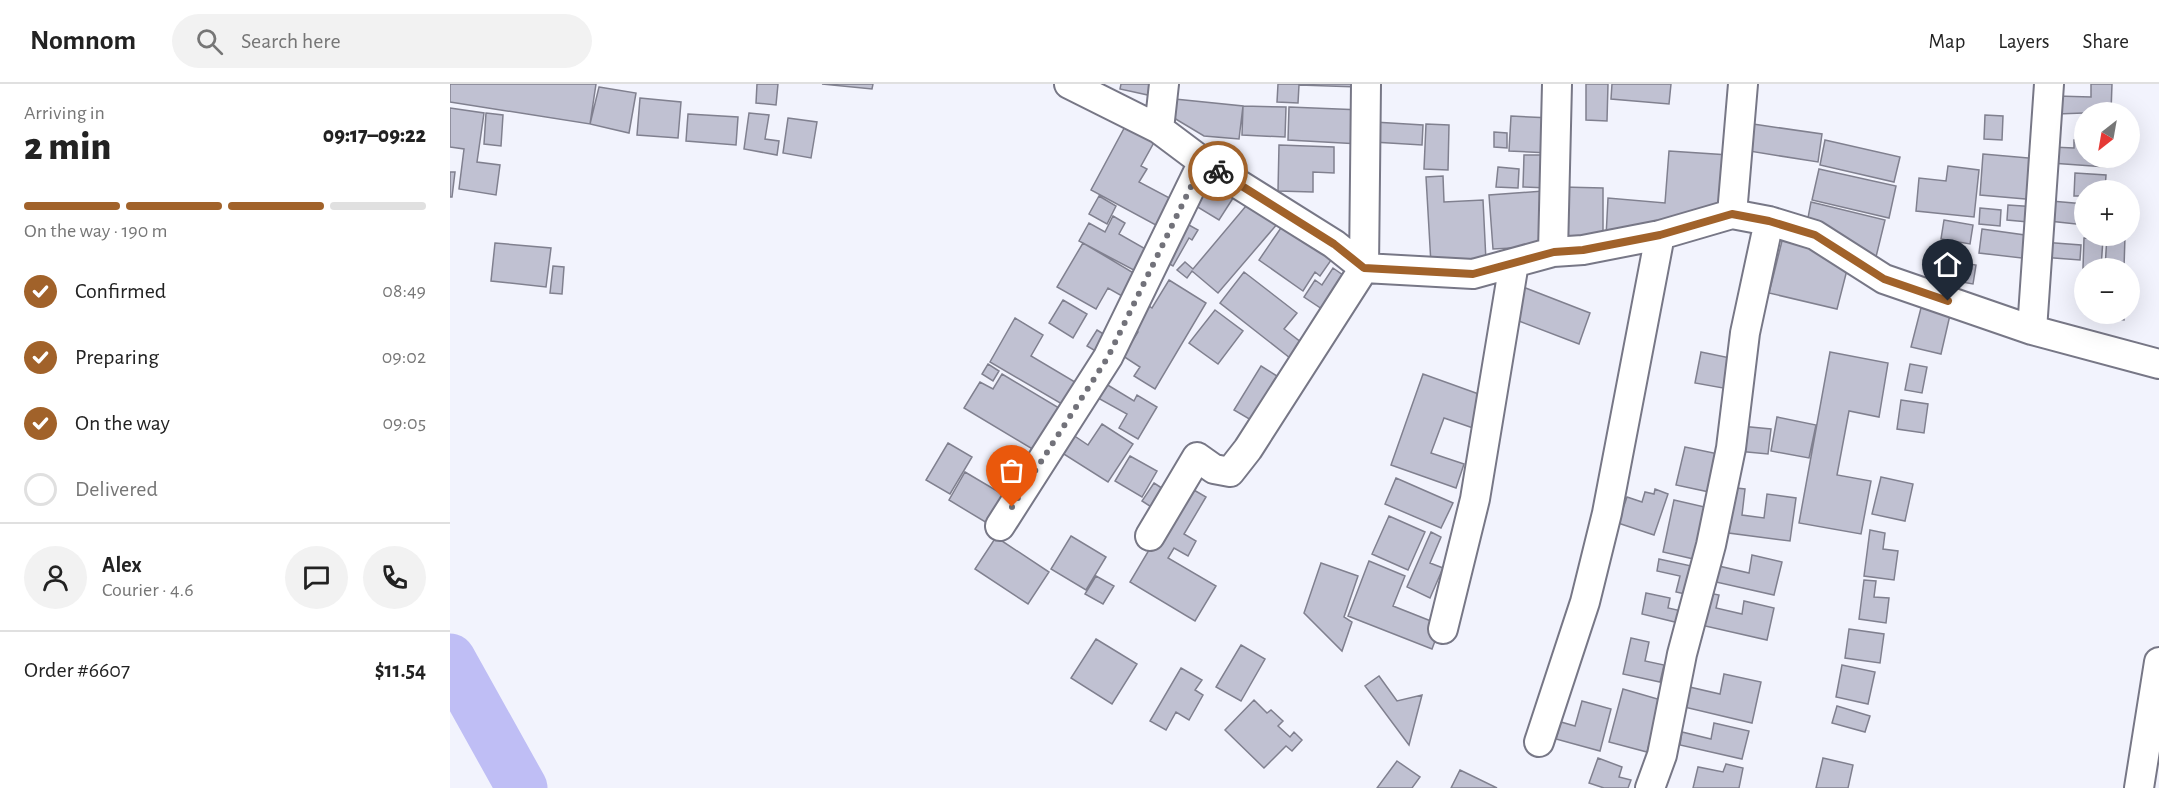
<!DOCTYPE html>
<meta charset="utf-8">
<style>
:root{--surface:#fff;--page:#f2f2f2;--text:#222;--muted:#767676;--line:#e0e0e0;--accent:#a1622a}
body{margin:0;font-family:"Alegreya Sans",sans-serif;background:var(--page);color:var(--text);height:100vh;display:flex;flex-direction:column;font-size:22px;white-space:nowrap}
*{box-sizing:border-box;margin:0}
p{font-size:20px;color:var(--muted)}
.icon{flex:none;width:33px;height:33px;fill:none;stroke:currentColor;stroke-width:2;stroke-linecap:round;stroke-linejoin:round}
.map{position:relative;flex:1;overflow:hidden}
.panel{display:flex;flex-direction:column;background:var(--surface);width:450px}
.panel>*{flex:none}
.needle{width:39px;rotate:211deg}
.tools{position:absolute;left:1624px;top:18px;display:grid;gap:12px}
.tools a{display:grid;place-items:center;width:66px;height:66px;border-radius:50%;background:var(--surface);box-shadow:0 6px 24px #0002;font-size:30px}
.pin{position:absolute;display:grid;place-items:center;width:51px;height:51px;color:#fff;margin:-62px -26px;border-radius:50% 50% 50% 0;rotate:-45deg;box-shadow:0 0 6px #0007}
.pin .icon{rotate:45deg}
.courier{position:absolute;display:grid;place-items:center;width:60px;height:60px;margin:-30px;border:4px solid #a1622a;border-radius:50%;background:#fff;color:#222;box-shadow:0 2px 8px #0007}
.head em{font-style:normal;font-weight:800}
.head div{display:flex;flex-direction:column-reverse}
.head{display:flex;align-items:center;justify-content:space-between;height:102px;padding:0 24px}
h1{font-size:39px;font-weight:800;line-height:45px}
.bar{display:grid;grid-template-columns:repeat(4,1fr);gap:9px 6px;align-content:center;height:72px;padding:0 24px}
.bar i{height:8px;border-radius:4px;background:var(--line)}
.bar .selected{background:var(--accent)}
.bar p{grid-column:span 4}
.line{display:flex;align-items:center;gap:15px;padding:0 24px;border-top:2px solid var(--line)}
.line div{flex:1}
.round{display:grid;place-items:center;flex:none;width:63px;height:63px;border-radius:32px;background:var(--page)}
ol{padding:0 24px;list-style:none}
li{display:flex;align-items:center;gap:18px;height:66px}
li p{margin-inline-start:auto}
li .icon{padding:6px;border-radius:50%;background:var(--accent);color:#fff;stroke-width:4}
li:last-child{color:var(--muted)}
li i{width:33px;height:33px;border:3px solid var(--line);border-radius:50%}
header{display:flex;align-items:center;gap:36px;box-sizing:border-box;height:84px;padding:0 30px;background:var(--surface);border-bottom:2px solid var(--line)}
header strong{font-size:28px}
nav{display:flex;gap:33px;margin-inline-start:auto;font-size:21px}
.search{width:420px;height:54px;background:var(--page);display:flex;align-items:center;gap:15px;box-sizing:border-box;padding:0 21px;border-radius:33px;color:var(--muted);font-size:22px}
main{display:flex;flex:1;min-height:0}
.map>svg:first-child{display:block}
</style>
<header>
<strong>Nomnom</strong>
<div class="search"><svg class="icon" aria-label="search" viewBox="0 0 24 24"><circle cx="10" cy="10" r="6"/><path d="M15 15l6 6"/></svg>Search here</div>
<nav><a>Map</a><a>Layers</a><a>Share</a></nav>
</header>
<main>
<section class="panel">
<div class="head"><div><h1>2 min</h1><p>Arriving in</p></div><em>09:17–09:22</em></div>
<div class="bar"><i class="selected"></i><i class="selected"></i><i class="selected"></i><i></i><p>On the way · 190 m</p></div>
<ol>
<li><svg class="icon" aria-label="check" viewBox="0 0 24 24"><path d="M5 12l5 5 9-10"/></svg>Confirmed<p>08:49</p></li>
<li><svg class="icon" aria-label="check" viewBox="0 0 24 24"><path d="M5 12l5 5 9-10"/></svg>Preparing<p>09:02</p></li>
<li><svg class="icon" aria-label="check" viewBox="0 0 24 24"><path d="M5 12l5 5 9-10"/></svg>On the way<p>09:05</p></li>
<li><i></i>Delivered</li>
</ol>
<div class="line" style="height:108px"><a class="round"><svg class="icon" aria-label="person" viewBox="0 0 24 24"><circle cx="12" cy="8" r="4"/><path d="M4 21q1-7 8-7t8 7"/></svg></a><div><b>Alex</b><p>Courier · 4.6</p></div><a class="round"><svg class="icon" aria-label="chat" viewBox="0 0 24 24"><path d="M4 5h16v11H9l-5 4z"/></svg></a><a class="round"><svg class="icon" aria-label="phone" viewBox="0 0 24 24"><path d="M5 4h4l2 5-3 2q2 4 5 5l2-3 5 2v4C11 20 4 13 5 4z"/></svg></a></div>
<div class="line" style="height:78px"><div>Order #6607</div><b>$11.54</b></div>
</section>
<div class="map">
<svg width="1709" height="704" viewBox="0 0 1709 704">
<rect width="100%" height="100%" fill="#f2f3fd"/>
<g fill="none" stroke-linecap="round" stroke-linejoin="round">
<path stroke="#bfbef5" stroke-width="51" d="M0,575L72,704"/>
</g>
<path fill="#c0c1d2" stroke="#80808f" stroke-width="1.5" d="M0,0H146L140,40L0,18Z
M307,0H328L326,21L306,19Z
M372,0H423L422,5Z
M671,0H710L707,13L670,5Z
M828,0H908V3L849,1L848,19L827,18Z
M1136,0H1158L1157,37L1136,36Z
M1162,0H1221L1219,20L1161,15Z
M1641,0H1662L1661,28L1607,30V12L1641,13Z
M149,3L186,9L179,49L140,40Z
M190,14L231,18L228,54L187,51Z
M715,14L793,22L789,55L754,52L714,28Z
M793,22L836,23L835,53L792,51Z
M839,23L912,26L910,60L838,56Z
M0,24L34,29L27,78L50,81L46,111L9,105L14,65L0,63Z
M36,29L53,31L51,62L34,60Z
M299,29L319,31L315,55L329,57L327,71L294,65Z
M238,30L288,33L286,61L236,57Z
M1535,31L1553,32L1552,56L1534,55Z
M1061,32L1101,34L1099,69L1059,67Z
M338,34L367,38L361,74L333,69Z
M678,37L707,53L691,82L697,85L689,98L729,119L715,146L641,106Z
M924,38L973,41L972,61L923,58Z
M976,40L999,41L998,86L974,85Z
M1303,40L1372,50L1368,78L1299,67Z
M1044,48L1057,49V64L1044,63Z
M1375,56L1450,73L1444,98L1370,81Z
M1624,56L1635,57V74H1656V83L1601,79L1602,63L1624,64Z
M829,61L884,63V89L863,88V108L828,107Z
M1219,67L1279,71L1275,122L1156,153L1158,114L1215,119Z
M1533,70L1590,75L1587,116L1530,111Z
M1074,71H1099L1098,104L1073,103Z
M1498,82L1529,86L1524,133L1466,127L1469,94L1496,97Z
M1048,83L1069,85L1068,104L1046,103Z
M763,85L785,111L769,136L741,119Z
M1369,85L1446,102L1439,134L1362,116Z
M0,88H5L2,113H0Z
M1625,89L1656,91L1655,106H1635V112H1624Z
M993,92L994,118L1033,116L1036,177L981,180L976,93Z
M1112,103L1153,104V154L1111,153Z
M1093,107L1096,162L1043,165L1039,111Z
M649,112L666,122L657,140L639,130Z
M801,116L828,139L768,209L742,187L737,194L727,186L735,178L743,185Z
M1601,117L1635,120V141L1599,137Z
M1361,118L1435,136L1425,177L1357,139Z
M1558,121L1589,123L1588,139L1557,136Z
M1530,124L1551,126L1550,142L1529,140Z
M663,132L675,139L669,150L706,171L695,192L629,157L639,139L655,148Z
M730,136L748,146L742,156L739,154L723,182L707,173Z
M1494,136L1523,141L1520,160L1491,155Z
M835,138L884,172L870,192L865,188L853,207L809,176Z
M1532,145L1582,152L1580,175L1529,169Z
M1657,152H1675L1674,184H1655Z
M1333,153L1372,162L1398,182L1387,225L1319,209Z
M1634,154L1653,155L1651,184H1633Z
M1592,158L1631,161L1630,176L1591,173Z
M45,159L101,164L96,203L41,197Z
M633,159L692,194L679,216L658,204L646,225L607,203Z
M1485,174L1526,181L1523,200L1482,193Z
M103,182L114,183L112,210L100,209Z
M883,184L900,196L878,229L854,213L865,196L872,201Z
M794,188L847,229L834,245L852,259L840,274L770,219Z
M719,196L756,219L705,305L684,292L690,283L673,272L688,248L682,244L696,220L702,224Z
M1073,203L1140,229L1129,260L1061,234Z
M613,216L637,230L623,254L599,239Z
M1471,224L1500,231L1491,270L1461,263Z
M765,226L793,247L768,280L739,259Z
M1652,230H1674V236L1652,233Z
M565,234L593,251L581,272L630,301L617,323L540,278Z
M647,246L663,256L654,272L637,262Z
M1251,268L1290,276L1284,306L1245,299Z
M1380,268L1438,279L1429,333L1399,327L1387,391L1421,397L1411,450L1349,439Z
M538,280L549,287L543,297L532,290Z
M1460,280L1477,283L1472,309L1455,306Z
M811,282L827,292L801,336L784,326Z
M552,290L614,327L589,369L514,324L530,298L543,305Z
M973,290L1037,313L1026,345L994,334L981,369L1014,380L1006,404L941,381Z
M656,300L684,317L687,311L707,323L688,355L669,344L677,330L648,314Z
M1451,316L1478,320L1474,349L1447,345Z
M1327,333L1366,341L1359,374L1321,367Z
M652,340L683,360L658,398L609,367L620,349L638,361Z
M1290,342L1321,345L1318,370L1287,367Z
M498,359L522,373L500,410L476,396Z
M1235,363L1273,371L1264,409L1226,401Z
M680,372L707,387L692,413L665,397Z
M515,388L559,414L542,442L499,416Z
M1431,393L1463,400L1455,437L1422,430Z
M946,394L1003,419L991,444L935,420Z
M704,399L721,410L709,428L692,417Z
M737,402L756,413L734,450L746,457L738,472L724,464L718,474L766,502L745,537L680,498Z
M1277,403L1295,405L1292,431L1314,434L1317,410L1346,414L1340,457L1271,448Z
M1205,405L1218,410L1204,451L1168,439L1177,413L1192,418L1195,408L1204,410Z
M1224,416L1259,424L1248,476L1213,468Z
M939,432L975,448L958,486L922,470Z
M1420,446L1435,449L1433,465L1448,467L1444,496L1414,492Z
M981,448L991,453L980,479L993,484L980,514L957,503Z
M621,452L656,473L636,506L601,485Z
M546,453L599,488L578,520L525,485Z
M1302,471L1332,478L1324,511L1257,496L1260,480L1299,489Z
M1209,475L1246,483L1240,511L1226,508L1230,492L1207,487Z
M919,477L955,492L943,522L991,541L982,565L898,532Z
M871,479L908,492L894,533L902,538L892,567L854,529Z
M646,492L664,502L653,520L635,510Z
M1414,496L1426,497L1424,513L1439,514L1436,539L1409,535Z
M1249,507L1269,511L1266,524L1292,530L1294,517L1324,524L1317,556L1242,539Z
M1196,509L1220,514L1218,524L1236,528L1233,540L1192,530Z
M1399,545L1434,550L1430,579L1395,574Z
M1181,554L1199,558L1195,577L1214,581L1210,598L1173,590Z
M646,555L687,580L662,620L621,594Z
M791,561L815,575L791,617L766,603Z
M1392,581L1425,588L1418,620L1386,613Z
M731,584L752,596L745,606L753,611L739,636L726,628L716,646L700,637Z
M1274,590L1311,598L1302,639L1230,622L1235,602L1270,610Z
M929,592L947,617L972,611L959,661L915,602Z
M1173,605L1211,616L1197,668L1159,658Z
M804,616L817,629L821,626L833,637L828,642L840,653L844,648L852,656L842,667L836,662L814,684L775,646Z
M1132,617L1161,625L1150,667L1106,655L1111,638L1125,642Z
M1387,622L1420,632L1415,648L1382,639Z
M1264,639L1299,647L1292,675L1230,661L1232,648L1261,655Z
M1148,674L1172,683L1169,693L1181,696L1178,704H1154L1139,699Z
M1373,674L1403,681L1398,704H1366Z
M947,677L970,693L962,704H927Z
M1276,680L1293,684L1289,704H1243L1248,683L1273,688Z
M1010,686L1047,704H1001Z"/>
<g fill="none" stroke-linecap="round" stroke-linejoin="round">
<g stroke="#777786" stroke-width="32">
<path id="minor" d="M619,0L709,45L753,78L884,160L914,184L1023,190L1103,168L1133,166L1210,151L1282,130L1319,137L1365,151L1434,195L1582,246L1709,280
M709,45L714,0
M1282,130L1293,0
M1103,168L1107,0
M1582,246L1599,0
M550,442L658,273L753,78
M700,452L747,373L764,385L780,388L798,365L914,184L916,0
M993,545L1025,415L1064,179
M1089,658L1135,518L1157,429L1210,151
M1200,704L1212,671L1232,570L1261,461L1281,364L1295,249L1319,137
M1689,704L1709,578"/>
</g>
<use href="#minor" stroke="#fff" stroke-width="28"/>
</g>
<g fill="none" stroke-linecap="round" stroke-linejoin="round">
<path stroke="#72727a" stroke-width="6" stroke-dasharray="0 10.8" d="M562,423L658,273L753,78L768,87"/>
<path stroke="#a1622a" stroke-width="8" d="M768,87L884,160L914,184L1023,190L1104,168L1133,166L1210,151L1282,130L1319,137L1365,151L1434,195L1498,217"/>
</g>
</svg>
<div class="tools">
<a><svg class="needle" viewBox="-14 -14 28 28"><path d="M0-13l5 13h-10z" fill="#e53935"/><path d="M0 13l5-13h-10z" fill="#767676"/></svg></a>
<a>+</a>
<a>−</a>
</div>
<div class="pin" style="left:562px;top:423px;background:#ea580c"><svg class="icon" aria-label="bag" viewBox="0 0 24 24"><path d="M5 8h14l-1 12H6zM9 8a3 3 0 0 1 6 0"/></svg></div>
<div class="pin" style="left:1498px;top:217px;background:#1f2937"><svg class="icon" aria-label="home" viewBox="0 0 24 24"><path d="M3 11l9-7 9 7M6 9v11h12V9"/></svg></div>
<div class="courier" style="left:768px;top:87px"><svg class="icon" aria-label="bike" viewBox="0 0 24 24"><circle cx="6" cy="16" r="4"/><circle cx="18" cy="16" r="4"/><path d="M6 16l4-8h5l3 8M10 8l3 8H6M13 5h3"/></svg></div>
</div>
</main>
